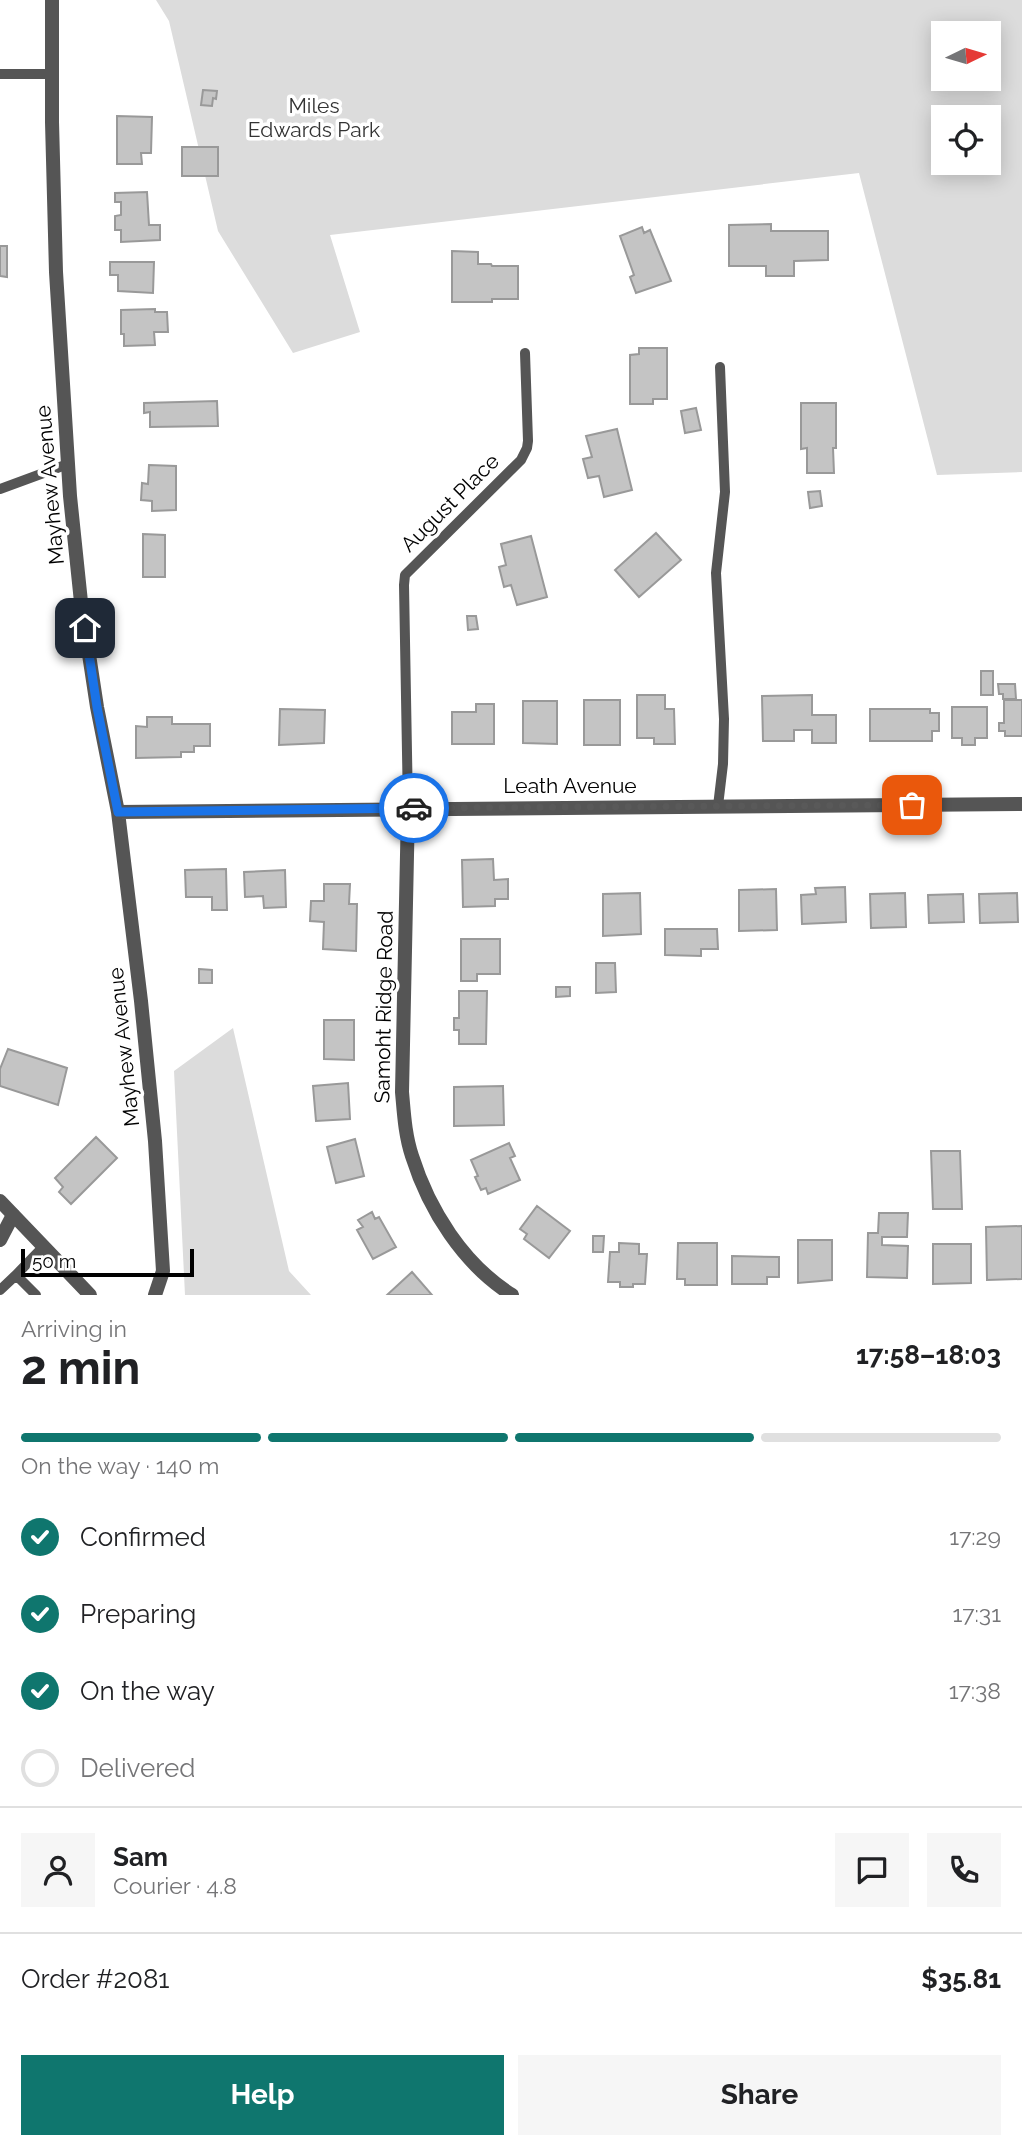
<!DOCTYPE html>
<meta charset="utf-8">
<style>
:root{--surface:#fff;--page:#f6f6f6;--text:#202124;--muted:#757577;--line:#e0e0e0;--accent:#0f766e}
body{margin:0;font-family:Raleway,sans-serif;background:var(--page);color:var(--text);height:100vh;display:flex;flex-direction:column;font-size:26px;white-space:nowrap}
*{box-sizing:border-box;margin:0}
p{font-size:23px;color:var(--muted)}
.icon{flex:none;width:38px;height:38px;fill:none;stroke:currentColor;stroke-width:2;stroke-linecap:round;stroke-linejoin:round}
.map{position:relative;height:1295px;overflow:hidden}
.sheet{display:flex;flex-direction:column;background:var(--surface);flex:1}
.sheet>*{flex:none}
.needle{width:46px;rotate:85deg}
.fabs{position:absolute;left:931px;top:21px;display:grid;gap:14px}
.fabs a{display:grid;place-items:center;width:70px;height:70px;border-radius:0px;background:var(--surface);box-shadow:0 4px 18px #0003;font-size:35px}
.scale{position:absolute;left:21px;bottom:18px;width:173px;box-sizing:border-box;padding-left:7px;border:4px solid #000;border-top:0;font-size:19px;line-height:24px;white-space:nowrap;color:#000;-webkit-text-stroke:5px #fff;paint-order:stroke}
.pin{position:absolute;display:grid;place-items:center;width:60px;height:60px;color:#fff;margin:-30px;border-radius:14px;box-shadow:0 4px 10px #0006}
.courier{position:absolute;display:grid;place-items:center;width:70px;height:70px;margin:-35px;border:5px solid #1a73e8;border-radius:50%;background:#fff;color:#222;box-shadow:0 2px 9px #0007}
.overview em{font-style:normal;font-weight:700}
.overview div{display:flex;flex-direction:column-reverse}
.overview{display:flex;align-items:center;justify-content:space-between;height:119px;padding:0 21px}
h1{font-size:46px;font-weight:700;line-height:52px}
.bar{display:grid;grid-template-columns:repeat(4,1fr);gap:10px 7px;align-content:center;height:84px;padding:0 21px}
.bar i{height:9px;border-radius:5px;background:var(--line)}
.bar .selected{background:var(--accent)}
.bar p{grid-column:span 4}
.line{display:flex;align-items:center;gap:18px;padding:0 21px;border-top:2px solid var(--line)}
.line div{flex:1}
.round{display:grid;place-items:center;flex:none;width:74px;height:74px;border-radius:0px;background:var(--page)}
ol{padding:0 21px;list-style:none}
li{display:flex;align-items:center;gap:21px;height:77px}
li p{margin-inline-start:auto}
li .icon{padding:7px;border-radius:50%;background:var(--accent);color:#fff;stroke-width:4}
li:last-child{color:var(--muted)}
li i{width:38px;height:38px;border:4px solid var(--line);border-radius:50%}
.button{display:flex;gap:14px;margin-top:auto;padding:14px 21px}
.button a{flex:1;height:80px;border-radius:0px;background:var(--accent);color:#fff;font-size:28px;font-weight:700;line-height:80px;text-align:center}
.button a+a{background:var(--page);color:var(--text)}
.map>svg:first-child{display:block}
</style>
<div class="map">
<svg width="1022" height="1295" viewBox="0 0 1022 1295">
<rect width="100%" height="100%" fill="#fff"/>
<path fill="#dcdcdc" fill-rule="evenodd" d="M156,0H1022V472L937,475L859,173L330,235L360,332L293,353L218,231L169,21ZM943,33H989V79H943ZM943,117H989V163H943Z
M233,1028L289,1271L311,1295H185L174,1071Z"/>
<path fill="#c4c4c4" stroke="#999" stroke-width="2" d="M203,90L217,91L216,99L213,98L212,106L201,105Z
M117,116L152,117L151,153H141L142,164H117Z
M182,147H218V176H182Z
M147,192L149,225H160V240L121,242V230H115V216L121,215V202H115V193Z
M771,224V231H828V260L794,261V276H766V266H729V225Z
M642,227L644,233L650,230L671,281L636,293L630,277L634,275L620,236Z
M0,246H7V277L0,276Z
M452,251L478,252V264H491L492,266H518V299H492V302H452Z
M110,262H154L153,293L118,291V275H110Z
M155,309V312H167L168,332H154L155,345L124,346V334H121V310Z
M639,348H667V399H653V404H630V355L639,354Z
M217,401L218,426L150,427V412L144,413V403Z
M801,403H836V448H833L834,473H807V448L801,449Z
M696,408L701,430L685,433L681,411Z
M617,429L632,490L604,497L599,476L588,478L583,459L592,457L586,436Z
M149,465L176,466V510L152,511V501L141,500L142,483L148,484Z
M820,491L822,506L810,508L808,492Z
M656,533L681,560L639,597L615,570Z
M143,534L165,535V577H143Z
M531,536L547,597L517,605L511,585L504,587L499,567L506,565L501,544Z
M467,616H476L478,629L468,630Z
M981,671H993V695H981Z
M998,684H1015L1016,699H1003V694H999Z
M637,695H665V709H674L675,744H654V738H637Z
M812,695V715H836V743H812V730H794V741H763L762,696Z
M584,700H620V745H584Z
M1004,700H1022V736H1005V731H999V723H1004Z
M523,701H557V744L523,743Z
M476,704H494V744H452V712H476Z
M952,707H987V738H975V745H962V738H952Z
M280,709L325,710L324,743L279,745Z
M870,709H930V713H939V731H932V741H870Z
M147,717H172V724H210V746H194V752H181V757L136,758V726L147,727Z
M493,859L494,880L508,879V899H495V906L463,907L462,860Z
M226,869L227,910H212V897H186L185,870Z
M285,870L286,907L264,908L263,896L245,897L244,872Z
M324,884H350L349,904H357L356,951L323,949L324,922L310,921L311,901H324Z
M845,887L846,922L802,924L801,895L816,894L815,888Z
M776,889L777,930L739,931V890Z
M640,893L641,934L603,936V894Z
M905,893L906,927L871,928L870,894Z
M1017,893L1018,922L980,923L979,894Z
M963,894L964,922L929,923L928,895Z
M665,929H717L718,949H701V956L665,955Z
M461,939H500V974H477V981H461Z
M596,963H615L616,992L596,993Z
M199,969L212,970V983H199Z
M556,987H570V996L556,997Z
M459,991H487L486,1044H459V1030H454V1018H459Z
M324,1020H354V1060L324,1059Z
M8,1049L67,1068L58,1105L0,1086V1069Z
M348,1083L350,1119L316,1121L313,1086Z
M503,1086L504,1125L454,1126V1087Z
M96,1137L117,1158L71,1204L59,1192L63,1187L55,1178Z
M355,1139L364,1176L336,1183L327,1147Z
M509,1143L515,1156L510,1158L520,1180L488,1194L486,1188L481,1190L475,1177L478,1176L471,1160Z
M931,1151H960L962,1209H933Z
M537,1206L570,1231L549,1258L524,1239L527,1234L520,1229Z
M372,1212L375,1219L379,1217L396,1247L373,1259L357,1230L363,1227L358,1220Z
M879,1213H908L907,1237H882V1245L908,1246L907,1278L867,1277L868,1233H878Z
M1022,1226V1279L987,1280L986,1227Z
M593,1236H604L603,1252H593Z
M798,1240H832V1280L798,1283Z
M619,1243L639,1244V1254H647L645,1284H633V1287H620V1282H608L610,1252H619Z
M678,1243H717V1285H685V1279H677Z
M933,1244H971V1283L933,1284Z
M732,1256L779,1257V1277H767V1284H732Z
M412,1272L432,1295H387Z"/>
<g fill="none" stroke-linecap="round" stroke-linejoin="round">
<path stroke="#555" stroke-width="10" d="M0,74H52
M0,489L68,464
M718,806L723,764L724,719L716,573L725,492L720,367
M408,808L404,585L405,575L521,460L527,448L528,441L525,353
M0,1290L16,1275
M36,1295L16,1275L44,1246"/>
<path stroke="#555" stroke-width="14" d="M52,0V122L56,272L70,496L81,602L97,707L118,812L141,1001L155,1141L163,1271L155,1295
M408,808L402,1092C404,1114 405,1135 412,1156C429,1210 463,1264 512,1295
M118,812L1022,804
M0,1240L13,1215"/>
<path stroke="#555" stroke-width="14" d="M0,1201L90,1295"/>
</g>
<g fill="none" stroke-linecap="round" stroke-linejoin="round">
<path stroke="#595959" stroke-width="7" stroke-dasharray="0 12.6" d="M414,808L912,805"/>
<path stroke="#1a73e8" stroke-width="9" d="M85,628L97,707L118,812L414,808"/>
</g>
<g text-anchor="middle" stroke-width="7" stroke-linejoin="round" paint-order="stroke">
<g font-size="21" fill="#333" stroke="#fff">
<text x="314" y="113">Miles<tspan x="314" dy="24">Edwards Park</tspan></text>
</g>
<g font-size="21" fill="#000" stroke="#fff">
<text transform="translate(50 485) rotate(-95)" y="7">Mayhew Avenue</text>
<text transform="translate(450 503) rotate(-45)" y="7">August Place</text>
<text x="570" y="793">Leath Avenue</text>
<text transform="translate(384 1007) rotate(-89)" y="7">Samoht Ridge Road</text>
<text transform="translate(124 1047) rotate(-96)" y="7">Mayhew Avenue</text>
</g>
</g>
</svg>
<div class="fabs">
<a><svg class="needle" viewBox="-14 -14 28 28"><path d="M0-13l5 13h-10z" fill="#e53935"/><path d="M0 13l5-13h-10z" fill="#757577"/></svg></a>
<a><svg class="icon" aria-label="locate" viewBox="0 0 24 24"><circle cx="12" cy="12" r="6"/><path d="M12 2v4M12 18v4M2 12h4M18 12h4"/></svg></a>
</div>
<div class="scale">50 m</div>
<div class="pin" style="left:912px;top:805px;background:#ea580c"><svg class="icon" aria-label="bag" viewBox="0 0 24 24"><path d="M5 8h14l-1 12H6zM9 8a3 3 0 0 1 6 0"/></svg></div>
<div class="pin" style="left:85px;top:628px;background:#1f2937"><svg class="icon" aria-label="home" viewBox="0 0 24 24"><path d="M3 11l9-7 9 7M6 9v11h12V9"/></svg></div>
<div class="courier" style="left:414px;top:808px"><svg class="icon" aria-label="car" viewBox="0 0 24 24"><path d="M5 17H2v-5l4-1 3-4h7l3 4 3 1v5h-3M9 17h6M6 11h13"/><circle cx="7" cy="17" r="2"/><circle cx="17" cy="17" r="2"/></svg></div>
</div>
<section class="sheet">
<div class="overview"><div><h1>2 min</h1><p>Arriving in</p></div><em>17:58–18:03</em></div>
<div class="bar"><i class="selected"></i><i class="selected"></i><i class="selected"></i><i></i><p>On the way · 140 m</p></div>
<ol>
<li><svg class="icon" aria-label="check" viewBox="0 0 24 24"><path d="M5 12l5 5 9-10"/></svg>Confirmed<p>17:29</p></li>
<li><svg class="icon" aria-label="check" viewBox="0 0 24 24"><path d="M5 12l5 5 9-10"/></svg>Preparing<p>17:31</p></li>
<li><svg class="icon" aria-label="check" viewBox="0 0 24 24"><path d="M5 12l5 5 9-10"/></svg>On the way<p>17:38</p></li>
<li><i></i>Delivered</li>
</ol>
<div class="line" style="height:126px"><a class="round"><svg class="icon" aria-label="person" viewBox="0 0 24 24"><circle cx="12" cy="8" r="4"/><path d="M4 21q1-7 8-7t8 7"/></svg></a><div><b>Sam</b><p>Courier · 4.8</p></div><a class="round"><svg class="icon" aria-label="chat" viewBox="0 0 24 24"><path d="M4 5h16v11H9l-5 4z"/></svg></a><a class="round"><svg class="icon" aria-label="phone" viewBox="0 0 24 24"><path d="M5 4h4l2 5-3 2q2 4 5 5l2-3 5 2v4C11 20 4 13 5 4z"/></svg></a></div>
<div class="line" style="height:91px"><div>Order #2081</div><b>$35.81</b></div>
<div class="button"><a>Help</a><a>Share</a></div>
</section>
